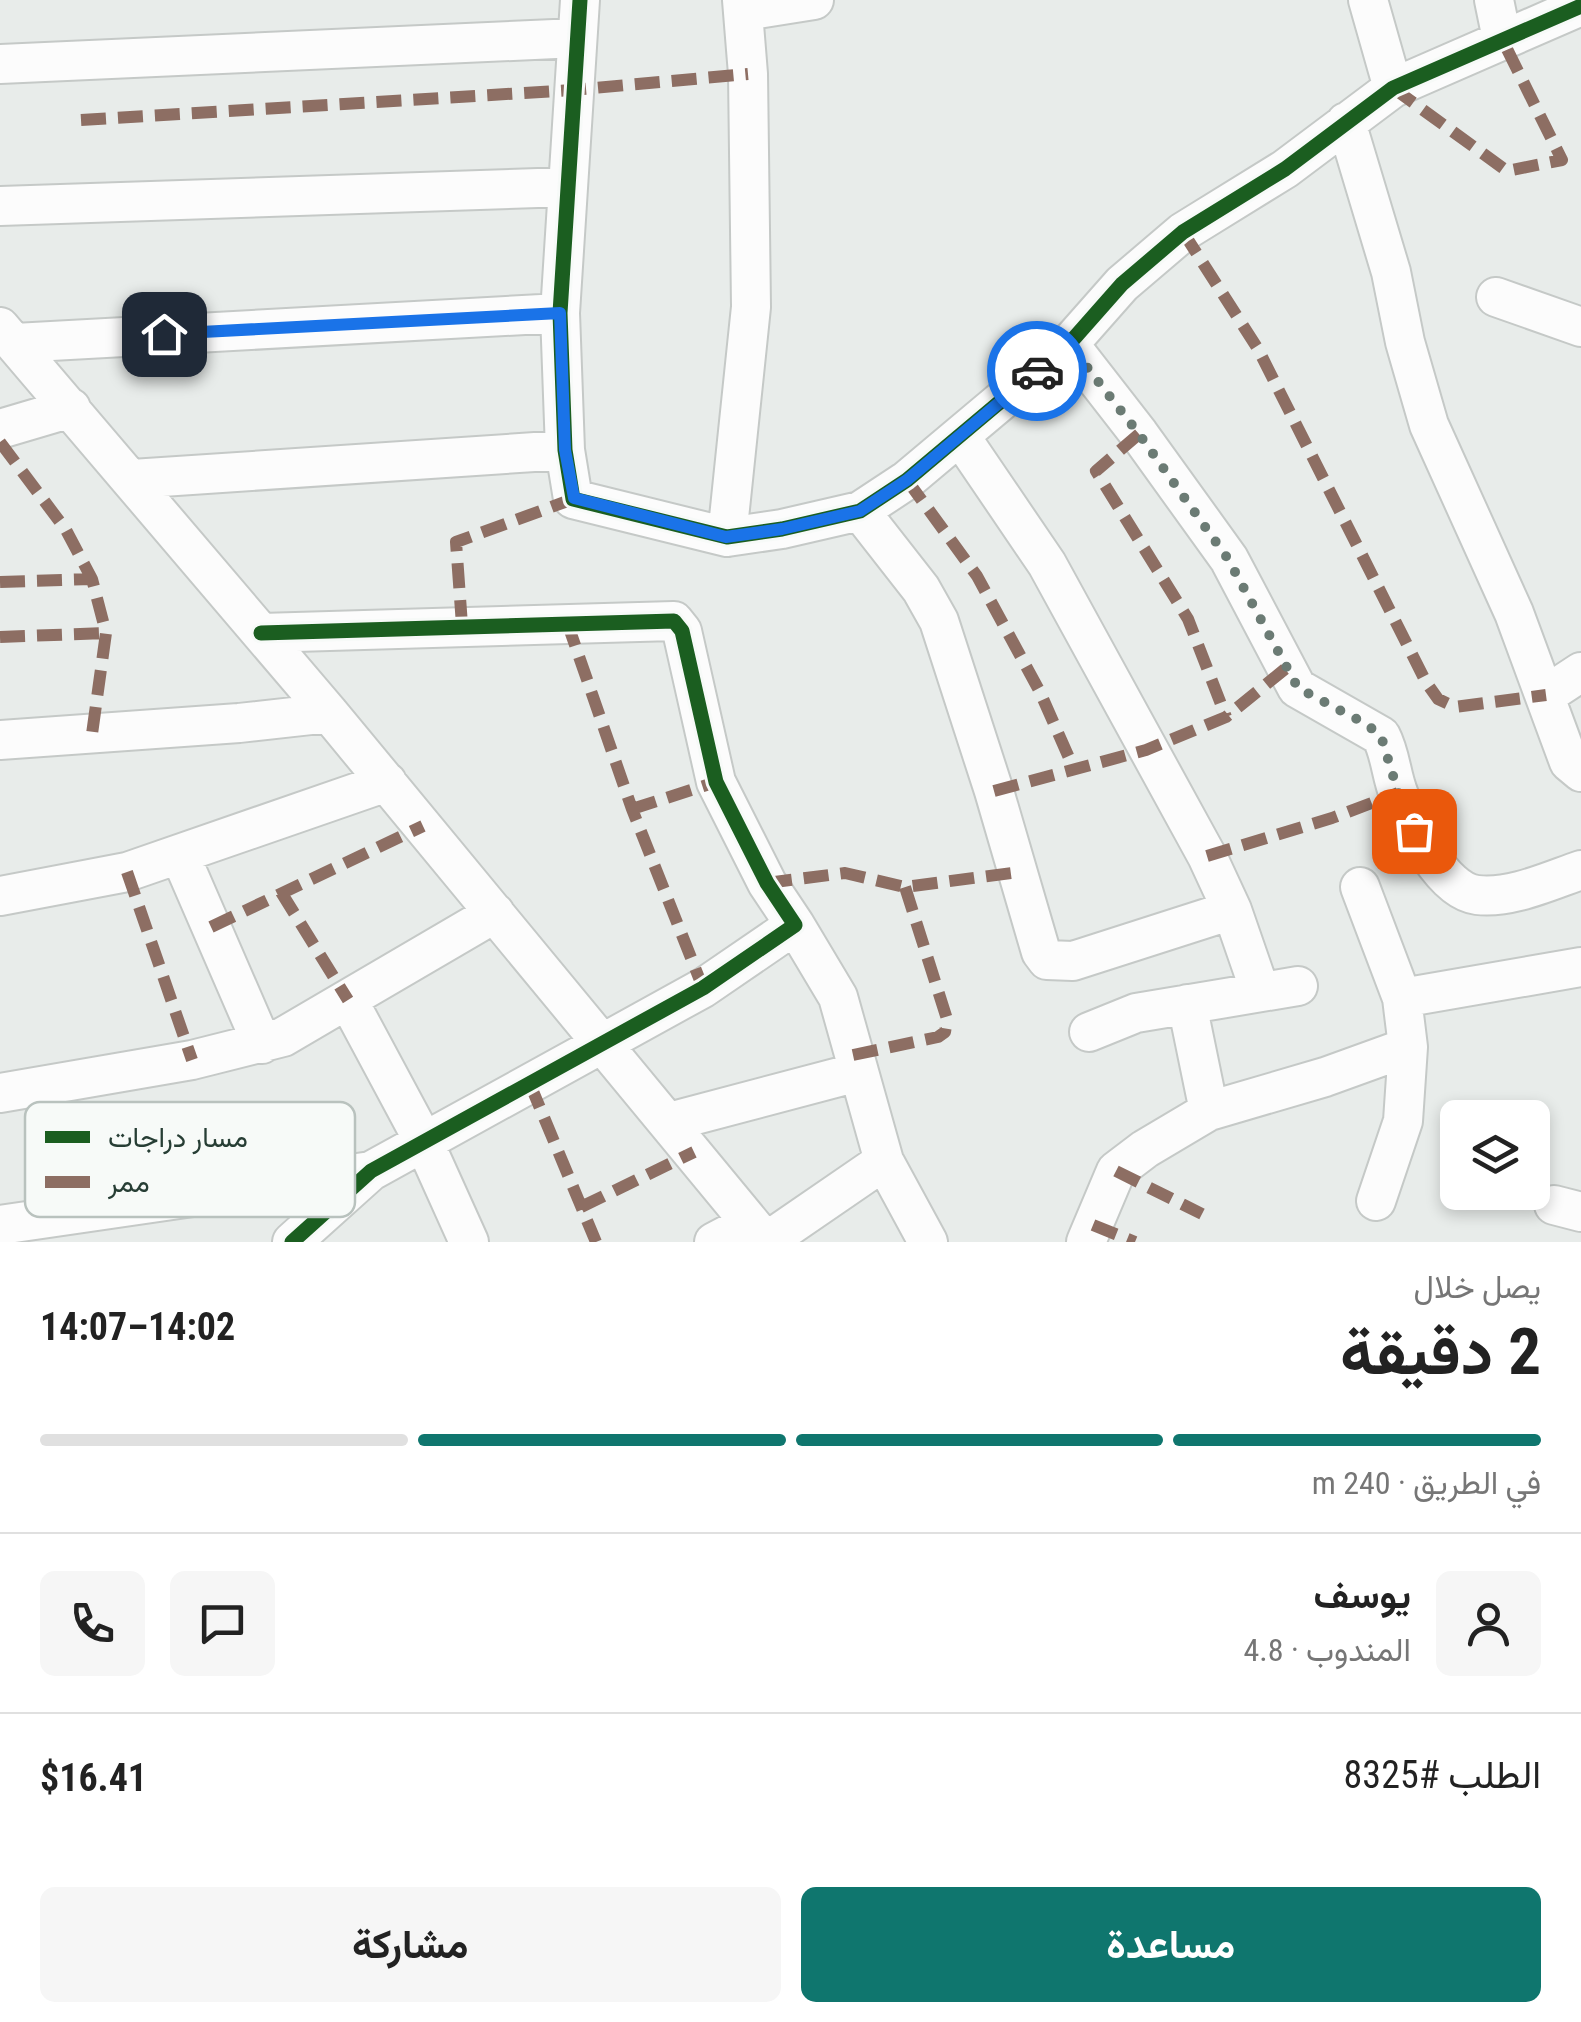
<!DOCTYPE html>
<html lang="ar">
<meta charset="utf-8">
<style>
:root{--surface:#fff;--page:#f6f6f6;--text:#222;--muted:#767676;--line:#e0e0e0;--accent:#0f766e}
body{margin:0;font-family:"Roboto Condensed",Vazirmatn,sans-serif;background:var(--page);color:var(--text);direction:rtl;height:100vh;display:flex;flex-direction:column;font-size:38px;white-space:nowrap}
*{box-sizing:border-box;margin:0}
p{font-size:32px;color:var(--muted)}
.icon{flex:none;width:55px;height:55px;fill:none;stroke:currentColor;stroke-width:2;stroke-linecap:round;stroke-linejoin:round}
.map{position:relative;height:1242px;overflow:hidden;direction:ltr}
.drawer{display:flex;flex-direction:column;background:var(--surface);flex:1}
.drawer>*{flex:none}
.buttons{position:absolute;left:1440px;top:1100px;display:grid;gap:20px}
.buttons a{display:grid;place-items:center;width:110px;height:110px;border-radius:15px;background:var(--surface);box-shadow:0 5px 15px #0003;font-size:50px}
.pin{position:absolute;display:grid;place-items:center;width:85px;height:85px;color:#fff;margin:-42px;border-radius:20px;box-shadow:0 5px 15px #0006}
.courier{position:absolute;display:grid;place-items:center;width:100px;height:100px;margin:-50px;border:8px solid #1a73e8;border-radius:50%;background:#fff;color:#222;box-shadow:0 2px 12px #0007}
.head em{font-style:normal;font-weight:700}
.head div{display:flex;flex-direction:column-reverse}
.head{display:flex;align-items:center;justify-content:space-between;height:170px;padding:0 40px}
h1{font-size:65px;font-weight:700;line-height:75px}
.bar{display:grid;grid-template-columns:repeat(4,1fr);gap:15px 10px;align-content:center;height:120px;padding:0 40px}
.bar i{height:12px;border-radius:8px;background:var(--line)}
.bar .active{background:var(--accent)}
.bar p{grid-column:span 4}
.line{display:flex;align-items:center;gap:25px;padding:0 40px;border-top:2px solid var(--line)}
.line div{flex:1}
.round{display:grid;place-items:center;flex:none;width:105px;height:105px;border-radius:15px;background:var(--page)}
.primary-button{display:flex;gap:20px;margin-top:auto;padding:20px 40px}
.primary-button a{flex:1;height:115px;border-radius:15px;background:var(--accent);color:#fff;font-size:40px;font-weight:700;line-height:115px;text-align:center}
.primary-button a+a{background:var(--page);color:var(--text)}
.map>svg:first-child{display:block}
</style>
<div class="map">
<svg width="1581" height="1242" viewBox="0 0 1581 1242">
<rect width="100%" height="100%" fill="#e8ecea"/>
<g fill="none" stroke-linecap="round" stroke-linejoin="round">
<g stroke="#c5c9c7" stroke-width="42">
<path id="minor" d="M580,0L560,313L565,450L573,499L727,537L782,529L860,511L907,480L1069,344L1122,284L1183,232L1285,169L1393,88L1581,6
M1368,0L1393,88
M1494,0L1502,39
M744,11L814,0
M0,64L577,38
M1346,122L1391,272L1405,342L1429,425L1514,613L1569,762L1581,772
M0,206L568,187
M1496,297L1581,327
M0,327L329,713L766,1242
M15,343L560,313
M1069,344L1139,434L1229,559L1297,688L1381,736C1391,755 1391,776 1399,795C1410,825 1442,891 1477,895C1511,899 1549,881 1581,870
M0,429L71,408
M960,436L1047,564L1207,856L1232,910L1260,991
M132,479L565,450
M860,511L921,589L939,621L994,791L1041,952L1047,960L1073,961L1232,910
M727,537L751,307L748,74L742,0
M261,633L674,621L682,631L716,782L767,883L795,925L703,988L371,1171L292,1242
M1546,695L1581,672
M0,740L239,723L329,713
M180,855L262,1044
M0,896L127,872L387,782
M795,925L838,997L884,1161L928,1242
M1402,998L1581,967
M348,1000L423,1140L469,1242
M1187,1004L1209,1111
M1089,1032L1136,1013L1298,986
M0,1093L192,1060L283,1037L495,913
M669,1122L858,1072
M1376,1201L1403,1121L1408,1047
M1554,1205L1581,1212
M0,1225L371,1171
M714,1242L750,1223
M766,1242L884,1161
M1086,1242L1116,1171L1145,1149L1209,1111L1325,1077L1408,1047L1402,998L1360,887"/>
</g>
<use href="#minor" stroke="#fcfcfc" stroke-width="38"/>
<path stroke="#8d6e63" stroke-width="12" stroke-dasharray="25 12" stroke-linecap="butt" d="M1393,88L1507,171L1562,160L1502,39
M81,120L572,90L748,74
M1183,232L1258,349L1426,682L1438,699L1455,707L1546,695
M1139,434L1096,471L1188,619L1226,717
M0,442L66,530L92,579L106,633L92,734
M907,480L977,576L1040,692L1074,769
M0,582L92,579
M567,622L632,809L703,988
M462,625L456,542L573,499
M0,637L106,633
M994,791L1146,750L1226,717L1285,669
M632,809L716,782
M1207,856L1332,818L1398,793
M127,872L192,1060
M767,883L845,873L905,887L1019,872
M281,892L348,1000
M211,927L423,826
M853,1055L938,1037L945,1032L947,1019L905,887
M530,1084L596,1242
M1116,1171L1202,1214
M581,1207L694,1152
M1093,1225L1135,1242"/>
<g stroke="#f7faf8" stroke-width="21">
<path id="cycleway" d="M580,0L560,313L565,450L573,499L727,537L782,529L860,511L907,480L1069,344L1122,284L1183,232L1285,169L1393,88L1581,6
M261,633L674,621L682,631L716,782L767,883L795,925L703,988L371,1171L292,1242"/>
</g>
<use href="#cycleway" stroke="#1b5e20" stroke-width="15"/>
</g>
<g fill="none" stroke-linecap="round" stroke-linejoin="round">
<path stroke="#6b7b74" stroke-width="10" stroke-dasharray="0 18" d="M1037,371L1069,344L1139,434L1228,559L1298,688L1366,724L1381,736L1398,792L1414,831"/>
<path stroke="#1a73e8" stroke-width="12" d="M164,334L560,313L565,450L574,498L726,537L782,529L860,511L907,480L1037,371"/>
</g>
<rect x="25" y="1102" width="330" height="115" rx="15" fill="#f7faf8" stroke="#b9c2be" stroke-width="2.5"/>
<rect x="45" y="1131" width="45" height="12" fill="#1b5e20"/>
<rect x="45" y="1176" width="45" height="12" fill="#8d6e63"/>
<g font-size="28" fill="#273e35">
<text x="108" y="1147">مسار دراجات</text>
<text x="108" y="1192">ممر</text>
</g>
</svg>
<div class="buttons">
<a><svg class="icon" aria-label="layers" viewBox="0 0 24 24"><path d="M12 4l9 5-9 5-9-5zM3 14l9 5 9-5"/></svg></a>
</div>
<div class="pin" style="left:1414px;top:831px;background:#ea580c"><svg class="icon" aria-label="bag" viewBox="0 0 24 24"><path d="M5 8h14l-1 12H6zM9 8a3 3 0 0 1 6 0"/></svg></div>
<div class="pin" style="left:164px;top:334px;background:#1f2937"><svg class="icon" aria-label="home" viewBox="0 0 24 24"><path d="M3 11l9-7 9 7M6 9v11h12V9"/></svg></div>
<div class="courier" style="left:1037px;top:371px"><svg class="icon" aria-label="car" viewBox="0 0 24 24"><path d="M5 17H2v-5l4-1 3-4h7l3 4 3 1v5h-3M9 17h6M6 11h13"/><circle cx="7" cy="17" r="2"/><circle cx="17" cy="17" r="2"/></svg></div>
</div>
<section class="drawer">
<div class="head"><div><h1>2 دقيقة</h1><p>يصل خلال</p></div><em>14:02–14:07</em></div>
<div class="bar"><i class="active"></i><i class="active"></i><i class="active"></i><i></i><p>في الطريق · 240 m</p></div>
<div class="line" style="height:180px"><a class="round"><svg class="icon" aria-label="person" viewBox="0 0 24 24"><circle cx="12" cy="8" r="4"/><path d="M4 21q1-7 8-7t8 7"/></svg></a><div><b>يوسف</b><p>المندوب · 4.8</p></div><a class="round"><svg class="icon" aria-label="chat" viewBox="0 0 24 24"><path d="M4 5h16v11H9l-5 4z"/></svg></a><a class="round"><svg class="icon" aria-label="phone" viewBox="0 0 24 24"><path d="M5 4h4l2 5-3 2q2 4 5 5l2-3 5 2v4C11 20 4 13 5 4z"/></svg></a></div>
<div class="line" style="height:130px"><div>الطلب #8325</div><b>$16.41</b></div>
<div class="primary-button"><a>مساعدة</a><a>مشاركة</a></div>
</section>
